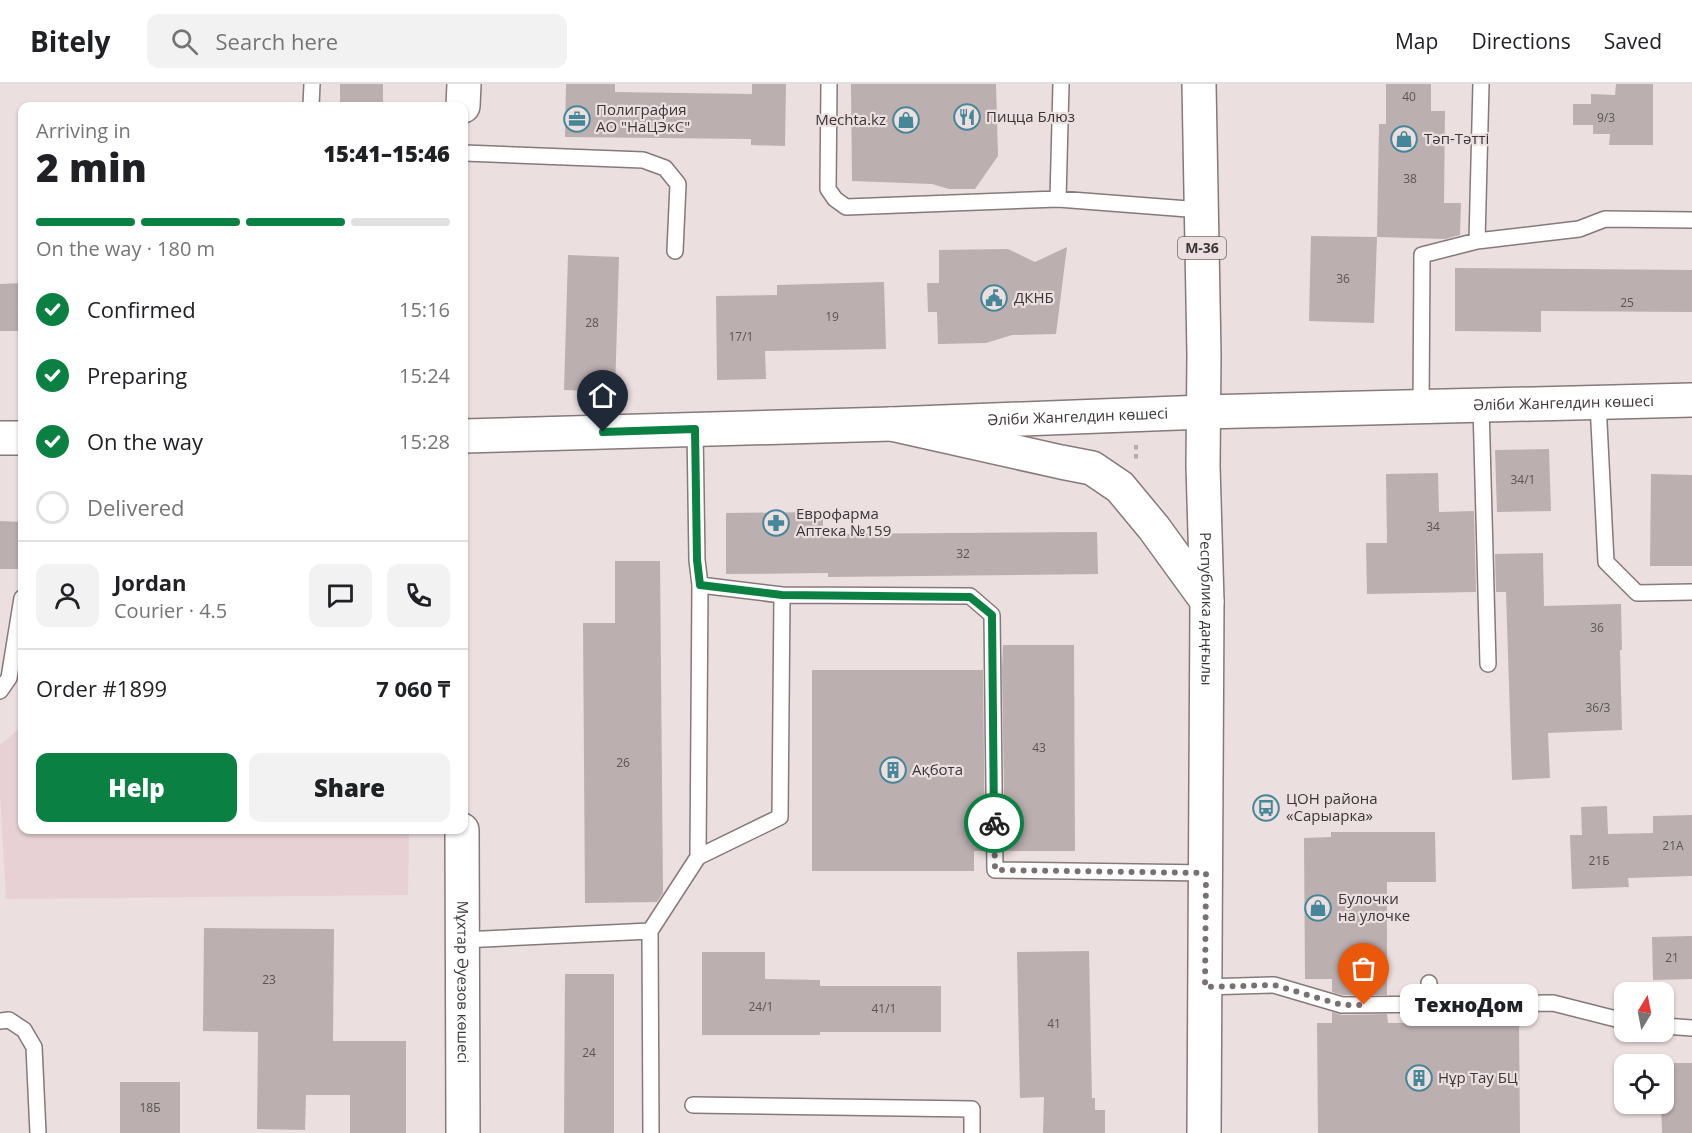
<!DOCTYPE html>
<meta charset="utf-8">
<style>
:root{--surface:#fff;--page:#f2f2f2;--text:#202124;--muted:#757577;--line:#e0e0e0;--accent:#0b8043}
body{margin:0;font-family:"Open Sans",sans-serif;background:var(--page);color:var(--text);height:100vh;display:flex;flex-direction:column;font-size:22px;white-space:nowrap}
*{box-sizing:border-box;margin:0}
p{font-size:20px;color:var(--muted)}
.icon{flex:none;width:33px;height:33px;fill:none;stroke:currentColor;stroke-width:2;stroke-linecap:round;stroke-linejoin:round}
.map{position:relative;flex:1;overflow:hidden}
.drawer{position:absolute;left:18px;top:18px;width:450px;height:732px;display:flex;flex-direction:column;background:var(--surface);border-radius:12px;box-shadow:0 2px 4px #0004}
.drawer>*{flex:none}
.needle{width:39px;rotate:10deg}
.tools{position:absolute;left:1614px;top:898px;display:grid;gap:12px}
.tools a{display:grid;place-items:center;width:60px;height:60px;border-radius:12px;background:var(--surface);box-shadow:0 2px 4px #0004;font-size:30px}
.pin{position:absolute;display:grid;place-items:center;width:51px;height:51px;color:#fff;margin:-62px -26px;border-radius:50% 50% 50% 0;rotate:-45deg;box-shadow:0 0 6px #0007}
.pin .icon{rotate:45deg}
.courier{position:absolute;display:grid;place-items:center;width:60px;height:60px;margin:-30px;border:4px solid #0b8043;border-radius:50%;background:#fff;color:#222;box-shadow:0 2px 8px #0007}
.bubble{position:absolute;height:42px;border-radius:12px;background:var(--surface);box-shadow:0 2px 4px #0004;font-size:20px;font-weight:800;line-height:42px;text-align:center}
.head em{font-style:normal;font-weight:800}
.head div{display:flex;flex-direction:column-reverse}
.head{display:flex;align-items:center;justify-content:space-between;height:102px;padding:0 18px}
h1{font-size:39px;font-weight:800;line-height:45px}
.bar{display:grid;grid-template-columns:repeat(4,1fr);gap:9px 6px;align-content:center;height:72px;padding:0 18px}
.bar i{height:8px;border-radius:4px;background:var(--line)}
.bar .current{background:var(--accent)}
.bar p{grid-column:span 4}
.line{display:flex;align-items:center;gap:15px;padding:0 18px;border-top:2px solid var(--line)}
.line div{flex:1}
.round{display:grid;place-items:center;flex:none;width:63px;height:63px;border-radius:12px;background:var(--page)}
ol{padding:0 18px;list-style:none}
li{display:flex;align-items:center;gap:18px;height:66px}
li p{margin-inline-start:auto}
li .icon{padding:6px;border-radius:50%;background:var(--accent);color:#fff;stroke-width:4}
li:last-child{color:var(--muted)}
li i{width:33px;height:33px;border:3px solid var(--line);border-radius:50%}
.cta{display:flex;gap:12px;margin-top:auto;padding:12px 18px}
.cta a{flex:1;height:69px;border-radius:12px;background:var(--accent);color:#fff;font-size:24px;font-weight:800;line-height:69px;text-align:center}
.cta a+a{background:var(--page);color:var(--text)}
header{display:flex;align-items:center;gap:36px;box-sizing:border-box;height:84px;padding:0 30px;background:var(--surface);border-bottom:2px solid var(--line)}
header strong{font-size:28px}
nav{display:flex;gap:33px;margin-inline-start:auto;font-size:21px}
.search{width:420px;height:54px;background:var(--page);display:flex;align-items:center;gap:15px;box-sizing:border-box;padding:0 21px;border-radius:12px;color:var(--muted);font-size:22px}
.map>svg:first-child{display:block}
</style>
<header>
<strong>Bitely</strong>
<div class="search"><svg class="icon" aria-label="search" viewBox="0 0 24 24"><circle cx="10" cy="10" r="6"/><path d="M15 15l6 6"/></svg>Search here</div>
<nav><a>Map</a><a>Directions</a><a>Saved</a></nav>
</header>
<div class="map">
<svg width="1692" height="1049" viewBox="0 0 1692 1049">
<rect width="100%" height="100%" fill="#ecdfe0"/>
<path fill="#e7d1d4" d="M22,642V746H409L408,811L6,815L0,710V661Z"/>
<path fill="#bcafb0" d="M340,0H383V22H340Z
M566,0H615V8L752,10V0H786L785,62L751,61V55L565,53Z
M851,0H996L998,72L975,105H949L932,100L852,97Z
M1386,0H1431V27H1445L1444,119H1461L1460,151L1445,155L1377,153L1379,40H1386Z
M1616,0H1653V61H1609L1610,50H1593V41H1573V20H1591V10L1615,11Z
M1311,152L1377,153L1374,239L1309,237Z
M1067,163L1056,250L1012,251L986,259L938,260L937,228H928L927,199H939V166L1008,165L1035,178Z
M568,171L619,173L615,308L564,306Z
M1455,184L1692,186V228L1541,227V248L1455,247Z
M884,198L886,265L765,267L766,295L717,296L716,212L777,211V201Z
M22,199V247H0V200Z
M1549,365L1551,427L1497,428L1495,366Z
M1438,389L1439,428L1474,427L1476,508L1367,510L1366,459H1387L1386,390Z
M1651,390L1692,391V482H1650Z
M823,428V450L1097,448L1098,490L828,493V489L726,490V429Z
M0,437L22,438V485H0Z
M1543,469L1544,522L1621,520L1622,566H1620L1622,646L1548,649L1550,694L1512,696L1506,508H1496L1495,470Z
M615,477H660L663,809L657,818L585,819L583,539H615Z
M1003,561H1074L1075,767H1005L1002,586Z
M812,586H983L985,767H974V787H812Z
M1607,722L1608,750L1653,749V732L1692,731V792L1628,794L1629,803L1572,805L1570,751H1582L1581,723Z
M1331,748H1435L1436,798H1387V911H1343L1332,908V895H1305L1304,754L1331,753Z
M204,844L334,845L333,957H406V1049H350V1011H306L305,1046L257,1045L258,948L203,947Z
M1692,852V895L1653,896L1652,853Z
M1089,867L1092,1014H1095V1026H1105V1049H1043L1044,1013L1020,1014L1017,868Z
M702,868H765V895L820,896V902H941V948H820V951H702Z
M565,890H614V1049H564Z
M1332,928L1342,931L1387,930L1388,939L1519,938L1520,1049H1318L1317,939H1332Z
M1669,979H1692V1049H1662L1661,1020H1664V993H1669Z
M120,998H180V1049H120Z"/>
<g fill="none" stroke-linecap="round" stroke-linejoin="round">
<g stroke="#85797a" stroke-width="18">
<path id="service" d="M829,0L828,105L835,115L846,123L1058,115L1201,126
M311,22L312,0
M464,69L643,76L665,84L678,100L675,167
M1058,115L1061,0
M1477,157L1579,145L1605,135L1692,136
M1598,319L1606,478L1637,509L1692,508
M1481,322L1488,580
M1421,324L1422,171L1477,157L1481,0
M782,511L970,512L992,531L995,786L1206,789
M0,607L9,594L22,514
M698,773L700,501
M650,847L651,1049
M463,856L650,847L698,773L780,733L782,511L700,501L697,476L695,345
M1429,899L1430,920
M1205,903L1274,901L1342,921L1553,919L1624,937
M0,937L9,936L24,946L34,963L38,1049
M1664,942L1692,944
M693,1021L972,1025V1049"/>
</g>
<g stroke="#85797a" stroke-width="36">
<g id="tertiary">
<path d="M463,22L464,0"/>
<path id="s1" d="M464,352L891,340L1204,328L1692,316"/>
<path d="M0,354H22"/>
<path id="s2" d="M462,746L463,1049"/>
</g>
</g>
<g stroke="#85797a" stroke-width="36">
<g id="primary">
<path id="s3" d="M1199,0L1204,270L1203,382L1207,517L1204,1049"/>
<path d="M891,340L1061,378L1092,384L1120,403L1154,444L1207,517"/>
</g>
</g>
<path stroke="#b5abac" stroke-width="4" stroke-dasharray="4.5 4.5" stroke-linecap="butt" d="M1136,361V376"/>
<use href="#service" stroke="#fff" stroke-width="15"/>
<use href="#tertiary" stroke="#fff" stroke-width="33"/>
<use href="#primary" stroke="#fff" stroke-width="33"/>
</g>
<g fill="none" stroke-linecap="round" stroke-linejoin="round">
<path stroke="#787072" stroke-width="6" stroke-dasharray="0 10.8" d="M994,739L995,786L1206,789L1205,903L1274,901L1342,921H1364"/>
<path stroke="#0b8043" stroke-width="8" d="M603,348L695,345L697,476L700,501L782,511L970,513L992,531L994,739"/>
</g>
<defs>
<g id="restaurant-ring" transform="scale(1.35)"><circle r="9.5" fill="#ecdfe0" stroke="#458798" stroke-width="1.5"/><path d="M-5-6h1v4h1v-4h1v4h1v-4h1v5L-1.5 .5V6h-2V.5L-5-1ZM5-6V6H3V1.5H1.5Q1.5-4 5-6Z" fill="#458798"/></g>
<g id="office-ring" transform="scale(1.35)"><circle r="9.5" fill="#ecdfe0" stroke="#458798" stroke-width="1.5"/><path d="M-6-3h4V-5.5h4V-3h4V5H-6ZM-1-4.5V-3h2v-1.5ZM-6 0V1H6V0Z" fill="#458798"/></g>
<g id="shop-ring" transform="scale(1.35)"><circle r="9.5" fill="#ecdfe0" stroke="#458798" stroke-width="1.5"/><path d="M-5-2.5h2.3a2.7 3.5 0 0 1 5.4 0H5L5.5 6h-11ZM-1.5-2.5h3a1.5 2.3 0 0 0-3 0Z" fill="#458798"/></g>
<g id="civic-ring" transform="scale(1.35)"><circle r="9.5" fill="#ecdfe0" stroke="#458798" stroke-width="1.5"/><path d="M-.6-6.5H3V-4.5H.6V-3L4-1V1h2V6H-6V1h2V-1L-.6-3ZM-1.2 2.5V6h2.4V2.5Z" fill="#458798"/></g>
<g id="pharmacy-ring" transform="scale(1.35)"><circle r="9.5" fill="#ecdfe0" stroke="#458798" stroke-width="1.5"/><path d="M-2-6h4v4h4v4h-4v4h-4v-4h-4v-4h4Z" fill="#458798"/></g>
<g id="building-ring" transform="scale(1.35)"><circle r="9.5" fill="#ecdfe0" stroke="#458798" stroke-width="1.5"/><path d="M-4-6H4V6H1V3H-1V6H-4ZM-2.5-4.3h1.7v1.8h-1.7ZM.8-4.3h1.7v1.8H.8ZM-2.5-1h1.7V.8h-1.7ZM.8-1h1.7V.8H.8Z" fill="#458798"/></g>
<g id="bus-ring" transform="scale(1.35)"><circle r="9.5" fill="#ecdfe0" stroke="#458798" stroke-width="1.5"/><path d="M-5-6H5V4H4V6H2V4H-2V6H-4V4H-5ZM-3.5-4V0h7V-4ZM-3.5 1.2v1.5H-2V1.2ZM2 1.2v1.5H3.5V1.2Z" fill="#458798"/></g>
</defs>
<g fill-rule="evenodd">
<use href="#restaurant-ring" x="967" y="33"/>
<use href="#office-ring" x="577" y="35"/>
<use href="#shop-ring" x="906" y="36"/>
<use href="#shop-ring" x="1404" y="55"/>
<use href="#civic-ring" x="994" y="214"/>
<use href="#pharmacy-ring" x="776" y="439"/>
<use href="#building-ring" x="893" y="686"/>
<use href="#bus-ring" x="1266" y="724"/>
<use href="#shop-ring" x="1318" y="824"/>
<use href="#building-ring" x="1419" y="994"/>
</g>
<g text-anchor="middle" stroke-width="4.5" stroke-linejoin="round" paint-order="stroke">
<g font-size="12" fill="#5a5454">
<text x="1409" y="17">40</text>
<text x="1606" y="38">9/3</text>
<text x="1410" y="99">38</text>
<text x="1343" y="199">36</text>
<text x="1627" y="223">25</text>
<text x="832" y="237">19</text>
<text x="592" y="243">28</text>
<text x="741" y="257">17/1</text>
<text x="1523" y="400">34/1</text>
<text x="1433" y="447">34</text>
<text x="963" y="474">32</text>
<text x="1597" y="548">36</text>
<text x="1598" y="628">36/3</text>
<text x="1039" y="668">43</text>
<text x="623" y="683">26</text>
<text x="1673" y="766">21А</text>
<text x="1599" y="781">21Б</text>
<text x="1672" y="878">21</text>
<text x="269" y="900">23</text>
<text x="761" y="927">24/1</text>
<text x="884" y="929">41/1</text>
<text x="1054" y="944">41</text>
<text x="589" y="973">24</text>
<text x="150" y="1028">18Б</text>
</g>
<rect fill="#ecdfe0" stroke="#6f6869" stroke-width="1.5" x="1178" y="153" width="48" height="22" rx="4.5"/>
<g font-size="14" font-weight="bold" fill="#3a3536">
<text x="1202" y="169">M-36</text>
</g>
<g font-size="15" fill="#3a3536" stroke="#ecdfe0" text-anchor="start">
<text x="596" y="31">Полиграфия<tspan x="596" dy="17">АО "НаЦЭкС"</tspan></text>
<text x="986" y="38">Пицца Блюз</text>
<text x="886" y="41" text-anchor="end">Mechta.kz</text>
<text x="1424" y="60">Тәп-Тәтті</text>
<text x="1014" y="219">ДКНБ</text>
<text x="796" y="435">Еврофарма<tspan x="796" dy="17">Аптека №159</tspan></text>
<text x="912" y="691">Ақбота</text>
<text x="1286" y="720">ЦОН района<tspan x="1286" dy="17">«Сарыарка»</tspan></text>
<text x="1338" y="820">Булочки<tspan x="1338" dy="17">на улочке</tspan></text>
<text x="1438" y="999">Нұр Тау БЦ</text>
</g>
<g font-size="15" fill="#3a3536" stroke="#ecdfe0">
<text dy="5" stroke="none"><textPath href="#s1" startOffset="1100">Әліби Жангелдин көшесі</textPath></text>
<text dy="5" stroke="none"><textPath href="#s1" startOffset="614">Әліби Жангелдин көшесі</textPath></text>
<text dy="5" stroke="none"><textPath href="#s3" startOffset="525">Республика даңғылы</textPath></text>
<text dy="5" stroke="none"><textPath href="#s2" startOffset="152">Мұхтар Әуезов көшесі</textPath></text>
</g>
</g>
</svg>
<div class="tools">
<a><svg class="needle" viewBox="-14 -14 28 28"><path d="M0-13l5 13h-10z" fill="#e53935"/><path d="M0 13l5-13h-10z" fill="#757577"/></svg></a>
<a><svg class="icon" aria-label="locate" viewBox="0 0 24 24"><circle cx="12" cy="12" r="6"/><path d="M12 2v4M12 18v4M2 12h4M18 12h4"/></svg></a>
</div>
<div class="pin" style="left:1364px;top:921px;background:#ea580c"><svg class="icon" aria-label="bag" viewBox="0 0 24 24"><path d="M5 8h14l-1 12H6zM9 8a3 3 0 0 1 6 0"/></svg></div>
<div class="pin" style="left:603px;top:348px;background:#1f2937"><svg class="icon" aria-label="home" viewBox="0 0 24 24"><path d="M3 11l9-7 9 7M6 9v11h12V9"/></svg></div>
<div class="courier" style="left:994px;top:739px"><svg class="icon" aria-label="bike" viewBox="0 0 24 24"><circle cx="6" cy="16" r="4"/><circle cx="18" cy="16" r="4"/><path d="M6 16l4-8h5l3 8M10 8l3 8H6M13 5h3"/></svg></div>
<div class="bubble" style="left:1400px;top:900px;width:138px">ТехноДом</div>
<section class="drawer">
<div class="head"><div><h1>2 min</h1><p>Arriving in</p></div><em>15:41–15:46</em></div>
<div class="bar"><i class="current"></i><i class="current"></i><i class="current"></i><i></i><p>On the way · 180 m</p></div>
<ol>
<li><svg class="icon" aria-label="check" viewBox="0 0 24 24"><path d="M5 12l5 5 9-10"/></svg>Confirmed<p>15:16</p></li>
<li><svg class="icon" aria-label="check" viewBox="0 0 24 24"><path d="M5 12l5 5 9-10"/></svg>Preparing<p>15:24</p></li>
<li><svg class="icon" aria-label="check" viewBox="0 0 24 24"><path d="M5 12l5 5 9-10"/></svg>On the way<p>15:28</p></li>
<li><i></i>Delivered</li>
</ol>
<div class="line" style="height:108px"><a class="round"><svg class="icon" aria-label="person" viewBox="0 0 24 24"><circle cx="12" cy="8" r="4"/><path d="M4 21q1-7 8-7t8 7"/></svg></a><div><b>Jordan</b><p>Courier · 4.5</p></div><a class="round"><svg class="icon" aria-label="chat" viewBox="0 0 24 24"><path d="M4 5h16v11H9l-5 4z"/></svg></a><a class="round"><svg class="icon" aria-label="phone" viewBox="0 0 24 24"><path d="M5 4h4l2 5-3 2q2 4 5 5l2-3 5 2v4C11 20 4 13 5 4z"/></svg></a></div>
<div class="line" style="height:78px"><div>Order #1899</div><b>7 060 ₸</b></div>
<div class="cta"><a>Help</a><a>Share</a></div>
</section>
</div>
